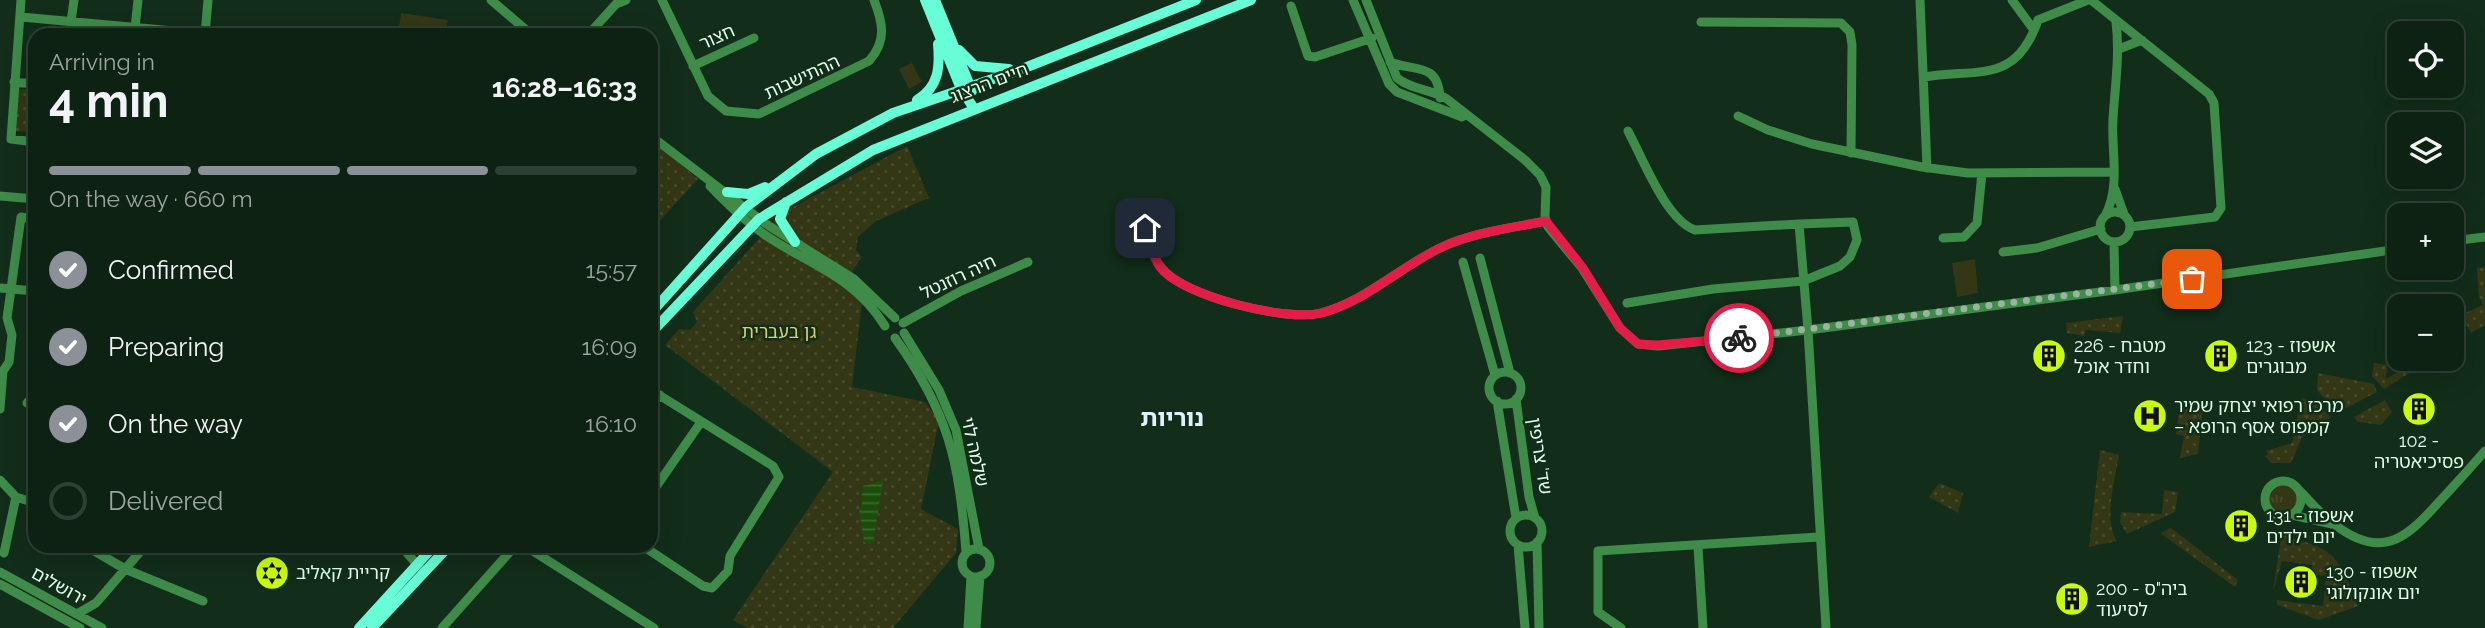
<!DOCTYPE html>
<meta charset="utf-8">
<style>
:root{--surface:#0e2214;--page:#172a1d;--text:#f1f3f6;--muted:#9ba4a0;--line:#2e3f34;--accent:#8c9099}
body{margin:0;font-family:Raleway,"Noto Sans Hebrew",sans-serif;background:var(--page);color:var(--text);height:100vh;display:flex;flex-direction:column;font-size:26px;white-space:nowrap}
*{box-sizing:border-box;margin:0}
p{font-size:23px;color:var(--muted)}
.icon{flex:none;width:38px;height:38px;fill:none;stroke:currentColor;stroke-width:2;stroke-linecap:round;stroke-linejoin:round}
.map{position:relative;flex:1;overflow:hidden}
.drawer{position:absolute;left:28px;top:28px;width:630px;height:525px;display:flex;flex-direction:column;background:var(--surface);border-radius:21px;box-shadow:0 7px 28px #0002,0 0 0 2px var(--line)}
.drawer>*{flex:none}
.buttons{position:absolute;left:2387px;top:21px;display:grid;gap:14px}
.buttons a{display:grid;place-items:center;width:77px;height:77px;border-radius:14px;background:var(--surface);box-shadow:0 7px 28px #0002,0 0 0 2px var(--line);font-size:35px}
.pin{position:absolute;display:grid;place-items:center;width:60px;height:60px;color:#fff;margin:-30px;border-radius:14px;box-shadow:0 4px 10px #0006}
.courier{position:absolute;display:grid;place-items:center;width:70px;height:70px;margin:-35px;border:5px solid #e11d48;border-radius:50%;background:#fff;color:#222;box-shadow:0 2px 9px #0007}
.overview em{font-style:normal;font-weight:700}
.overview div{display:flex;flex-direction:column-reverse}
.overview{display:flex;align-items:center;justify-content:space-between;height:119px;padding:0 21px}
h1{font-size:46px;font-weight:700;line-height:52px}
.bar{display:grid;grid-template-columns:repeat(4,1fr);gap:10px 7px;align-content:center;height:84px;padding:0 21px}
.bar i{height:9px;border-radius:5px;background:var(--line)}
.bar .current{background:var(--accent)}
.bar p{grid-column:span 4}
ol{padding:0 21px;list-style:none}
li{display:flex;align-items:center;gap:21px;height:77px}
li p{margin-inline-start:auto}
li .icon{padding:7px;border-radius:50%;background:var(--accent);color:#fff;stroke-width:4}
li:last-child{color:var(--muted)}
li i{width:38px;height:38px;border:4px solid var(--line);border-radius:50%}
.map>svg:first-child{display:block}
</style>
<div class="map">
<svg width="2485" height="628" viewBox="0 0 2485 628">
<defs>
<pattern id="grass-tufts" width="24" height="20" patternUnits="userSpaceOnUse" patternTransform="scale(1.75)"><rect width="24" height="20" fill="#343715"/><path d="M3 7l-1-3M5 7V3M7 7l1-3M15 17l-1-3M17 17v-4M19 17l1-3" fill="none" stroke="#474b2c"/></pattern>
<pattern id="park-dots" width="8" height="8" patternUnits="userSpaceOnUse" patternTransform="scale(1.75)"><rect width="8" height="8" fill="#343715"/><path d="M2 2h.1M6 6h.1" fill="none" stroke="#474b2c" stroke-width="1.8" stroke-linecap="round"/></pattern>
<pattern id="water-rules" width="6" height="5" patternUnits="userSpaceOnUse" patternTransform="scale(1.75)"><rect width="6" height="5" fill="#1c4c0c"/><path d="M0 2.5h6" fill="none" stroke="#3d672f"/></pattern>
</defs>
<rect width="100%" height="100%" fill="#122d1a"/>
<path fill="url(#grass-tufts)" d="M2266 499a17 17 0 1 1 34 0a17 17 0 1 1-34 0Z"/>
<path fill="url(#park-dots)" d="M17,89L35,90V132L14,131Z
M651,140L698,179L657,224L651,219Z
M907,146L929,198L876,221L858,237L856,250L862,257L844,283L862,302L852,387L925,402L939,421L921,509L958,529L956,553L893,628H747L733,620L833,472L665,345L679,329L690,330L697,322L693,312L782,213Z
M2485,267V325L2471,333L2461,315L2483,305L2479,296L2477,268Z
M2123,316L2120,333L2086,330L2084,336L2067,333L2066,323Z
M2374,363L2387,365L2386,379L2411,364L2414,370L2384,389L2372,376Z
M2318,373L2374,384L2377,392L2346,408L2326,400L2317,390Z
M2301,398L2313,400L2331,417L2302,437L2291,463H2271L2265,456L2268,454L2266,451L2292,443Z
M2385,400L2392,412L2381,425L2358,422L2354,417Z
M2180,405L2203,409L2198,454L2180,458L2184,436L2176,434Z
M2100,450L2119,455C2115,481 2103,518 2117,541L2089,547Z
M1939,483L1963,493L1958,513L1929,497Z
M2164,490L2178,492L2175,512L2127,534L2120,522L2121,512L2162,514Z
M2171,528L2238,580L2235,587L2160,533Z
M2290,529L2292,538C2341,551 2339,562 2358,606L2319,620L2277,605V600L2323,606L2326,576L2311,574L2312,565L2282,561L2273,591L2282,531Z"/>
<path fill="#343715" d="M401,13L448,20L445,35H398Z
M912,63L922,82L909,89L899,69Z
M1975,259L1978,293L1957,297L1952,263Z"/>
<path fill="url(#water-rules)" d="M883,480L873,544L864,542L859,509L862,505V487Z"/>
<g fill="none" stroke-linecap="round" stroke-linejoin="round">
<path stroke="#3e8b4a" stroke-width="9" d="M21,0L11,139L35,142
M491,0L532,35
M662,0L708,96L726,111L759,114L869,61C887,41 883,23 874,0
M1353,0L1389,84L1397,92L1462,117
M1366,0L1397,78C1412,90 1431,89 1447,99L1525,160L1540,175L1546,187L1545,217L1548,227L1582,268L1620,328L1638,344L1658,346L1808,330L2115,290L2399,249
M1920,0L1927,168
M2012,0L2034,30
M2091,0L2209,94L2214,103L2221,208L2215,217L2130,227
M1291,6L1308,56L1315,57L1372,38
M21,17L217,35
M71,22L74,0
M1701,22L1841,23L1850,32L1852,45L1851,153
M135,28L138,0
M205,34L208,0
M588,35L616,4L626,0
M2119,49L2142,40
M1390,62C1414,72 1438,61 1440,98
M693,66L754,38
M1924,77C1978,68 2016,85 2038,20L2088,0
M14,82L35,84
M1738,116L1768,130L1812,144L1922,167L1968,173L2114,172
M1628,131C1643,159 1666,220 1695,230L1799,224
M651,136L766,224L854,279L895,318
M710,186C729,206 751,227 776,242C820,269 856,280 885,326
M2115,189L2124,214
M0,196L35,199
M2100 227a15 15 0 1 1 30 0a15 15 0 1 1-30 0Z
M2105,216C2121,186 2111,152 2113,119C2115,86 2120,55 2116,22
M1145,227C1149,241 1152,256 1161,267C1181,296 1287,322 1321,313C1365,302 1401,266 1442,247C1474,232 1512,228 1546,221
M1943,238L1964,237L1977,223L1982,173
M2452,241L2485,237
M2114,242L2115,290
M2003,252L2037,248L2101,229
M1480,258L1510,373
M1463,262L1495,375
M0,288L35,291
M1627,303L1713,289L1803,281L1840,266L1850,257L1857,240L1853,222L1799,224L1808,330L1826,628
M903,323L961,291L1028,262
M904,333L939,390L956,430L979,549
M895,338C949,413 959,461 966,552
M1489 388a16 16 0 1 1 32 0a16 16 0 1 1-32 0Z
M1516,399L1529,497L1535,518
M1497,401L1516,518
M27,403L35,393
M651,404L660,395
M0,409L3,371L9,362L12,335L7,318L21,217L35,219
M0,480L16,497L35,503
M2265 499a18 18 0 1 1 36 0a18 18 0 1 1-36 0Z
M2299,490C2310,501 2321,515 2334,524C2380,560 2405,540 2438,503C2454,486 2470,468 2485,451
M651,494L701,422
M2292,515L2332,524
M1510 531a16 16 0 1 1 32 0a16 16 0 1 1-32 0Z
M1537,542L1539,628
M1518,545L1525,628
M86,546L125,569L203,601
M231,546H245
M401,546L420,568
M525,546L654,628
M643,546L703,586L712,588L728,571L730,556L779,477L773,466L651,390
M1698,547L1703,628
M962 563a14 14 0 1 1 28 0a14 14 0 1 1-28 0Z
M4,553L16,497
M0,572L102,628
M0,584L80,628
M77,614L96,603L145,546
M442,628L515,546
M968,628L971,576
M976,628L980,576
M1621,628L1598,612V551L1819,537"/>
<path stroke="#67fdd6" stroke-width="10" d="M925,0L961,89L973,107
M935,0L972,91
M959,50L975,66L1009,69
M917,100C939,87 940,67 938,44
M727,192L748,194L765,187
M786,202L780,219L795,242
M651,313L746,207L816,154L893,113L1022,69L1196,0
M651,333L759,219L873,150L1251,0
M359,628L434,546
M372,628L449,546"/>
</g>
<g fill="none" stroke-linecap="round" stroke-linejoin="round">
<path stroke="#97b59f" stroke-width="7" stroke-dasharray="0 12.6" d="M1739,338L2192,279"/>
<path stroke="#e11d48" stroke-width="9" d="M1145,228C1149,241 1152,256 1160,267C1181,296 1287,322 1321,313C1365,302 1401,266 1442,247C1474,232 1512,228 1546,221L1583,268L1620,328L1638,344L1658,345L1739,338"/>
</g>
<defs>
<g id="building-disc" transform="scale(1.75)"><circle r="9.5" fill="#c8fb0e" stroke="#122d1a"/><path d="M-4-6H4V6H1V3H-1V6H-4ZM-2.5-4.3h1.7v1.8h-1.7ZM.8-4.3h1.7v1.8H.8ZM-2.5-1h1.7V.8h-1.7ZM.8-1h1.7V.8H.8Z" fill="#111"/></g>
<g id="hospital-disc" transform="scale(1.75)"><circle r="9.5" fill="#c8fb0e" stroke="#122d1a"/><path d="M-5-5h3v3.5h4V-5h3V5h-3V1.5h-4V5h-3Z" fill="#111"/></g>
<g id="synagogue-disc" transform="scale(1.75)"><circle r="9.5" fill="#c8fb0e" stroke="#122d1a"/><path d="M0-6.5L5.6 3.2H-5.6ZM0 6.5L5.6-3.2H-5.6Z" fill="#111"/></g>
</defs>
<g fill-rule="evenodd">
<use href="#building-disc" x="2049" y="356"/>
<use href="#building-disc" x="2221" y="356"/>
<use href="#building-disc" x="2419" y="409"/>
<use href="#hospital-disc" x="2150" y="416"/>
<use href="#building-disc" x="2241" y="526"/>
<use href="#synagogue-disc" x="272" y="573"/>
<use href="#building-disc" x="2301" y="582"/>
<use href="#building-disc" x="2072" y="599"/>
</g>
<g text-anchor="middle" stroke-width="5" stroke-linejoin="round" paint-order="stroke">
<g font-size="18" fill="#dffee6" stroke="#122d1a">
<text transform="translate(717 37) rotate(-24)" y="6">חצור</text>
<text transform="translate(802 77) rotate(-25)" y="6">ההתישבות</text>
<text transform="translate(989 83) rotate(-21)" y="6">חיים הרצוג</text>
<text transform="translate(958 277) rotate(-25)" y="6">חיה רוזנטל</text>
<text transform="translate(975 452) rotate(77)" y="6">שלמה לוי</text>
<text transform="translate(1540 456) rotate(81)" y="6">שד' צריפין</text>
<text transform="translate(59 586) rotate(29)" y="6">ירושלים</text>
</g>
<g font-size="18" fill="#e0d069" stroke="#122d1a">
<text x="779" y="338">גן בעברית</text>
</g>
<g font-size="18" fill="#dffee6" stroke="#122d1a" text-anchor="start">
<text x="2074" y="352">226 - מטבח<tspan x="2074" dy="21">וחדר אוכל</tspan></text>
<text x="2246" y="352">123 - אשפוז<tspan x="2246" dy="21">מבוגרים</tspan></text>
<text x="2174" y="412">מרכז רפואי יצחק שמיר<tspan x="2174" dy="21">– קמפוס אסף הרופא</tspan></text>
<text x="2419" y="447" text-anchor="middle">102 -<tspan x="2419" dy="21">פסיכיאטריה</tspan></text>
<text x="2266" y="522">131 - אשפוז<tspan x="2266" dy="21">יום ילדים</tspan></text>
<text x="2326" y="578">130 - אשפוז<tspan x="2326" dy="21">יום אונקולוגי</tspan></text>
<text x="296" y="579">קריית קאליב</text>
<text x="2096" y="595">200 - ביה"ס<tspan x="2096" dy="21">לסיעוד</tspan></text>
</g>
<g font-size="24" font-weight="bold" fill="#e1f0ff" stroke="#122d1a">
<text x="1172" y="426">נוריות</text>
</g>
</g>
</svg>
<div class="buttons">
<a><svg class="icon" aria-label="locate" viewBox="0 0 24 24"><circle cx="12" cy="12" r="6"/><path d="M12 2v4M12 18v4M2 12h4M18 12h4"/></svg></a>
<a><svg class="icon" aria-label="layers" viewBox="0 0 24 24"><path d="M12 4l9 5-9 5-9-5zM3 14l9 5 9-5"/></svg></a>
<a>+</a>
<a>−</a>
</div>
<div class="pin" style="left:2192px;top:279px;background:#ea580c"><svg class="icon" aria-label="bag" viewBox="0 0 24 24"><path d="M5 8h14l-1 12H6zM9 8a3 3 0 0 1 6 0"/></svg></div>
<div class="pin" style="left:1145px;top:228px;background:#1f2937"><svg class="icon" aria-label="home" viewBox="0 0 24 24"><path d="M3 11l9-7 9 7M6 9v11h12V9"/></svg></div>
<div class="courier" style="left:1739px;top:338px"><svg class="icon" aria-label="bike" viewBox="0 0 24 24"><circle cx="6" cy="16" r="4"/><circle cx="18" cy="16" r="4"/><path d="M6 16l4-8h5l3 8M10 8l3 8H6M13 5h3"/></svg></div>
<section class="drawer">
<div class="overview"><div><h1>4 min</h1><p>Arriving in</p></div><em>16:28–16:33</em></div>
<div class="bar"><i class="current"></i><i class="current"></i><i class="current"></i><i></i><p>On the way · 660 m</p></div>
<ol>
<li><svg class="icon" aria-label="check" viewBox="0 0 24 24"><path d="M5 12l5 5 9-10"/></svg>Confirmed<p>15:57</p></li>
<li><svg class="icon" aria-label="check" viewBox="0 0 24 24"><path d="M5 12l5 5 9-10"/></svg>Preparing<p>16:09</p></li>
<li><svg class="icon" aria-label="check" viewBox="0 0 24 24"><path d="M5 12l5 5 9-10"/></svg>On the way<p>16:10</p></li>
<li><i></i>Delivered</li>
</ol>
</section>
</div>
